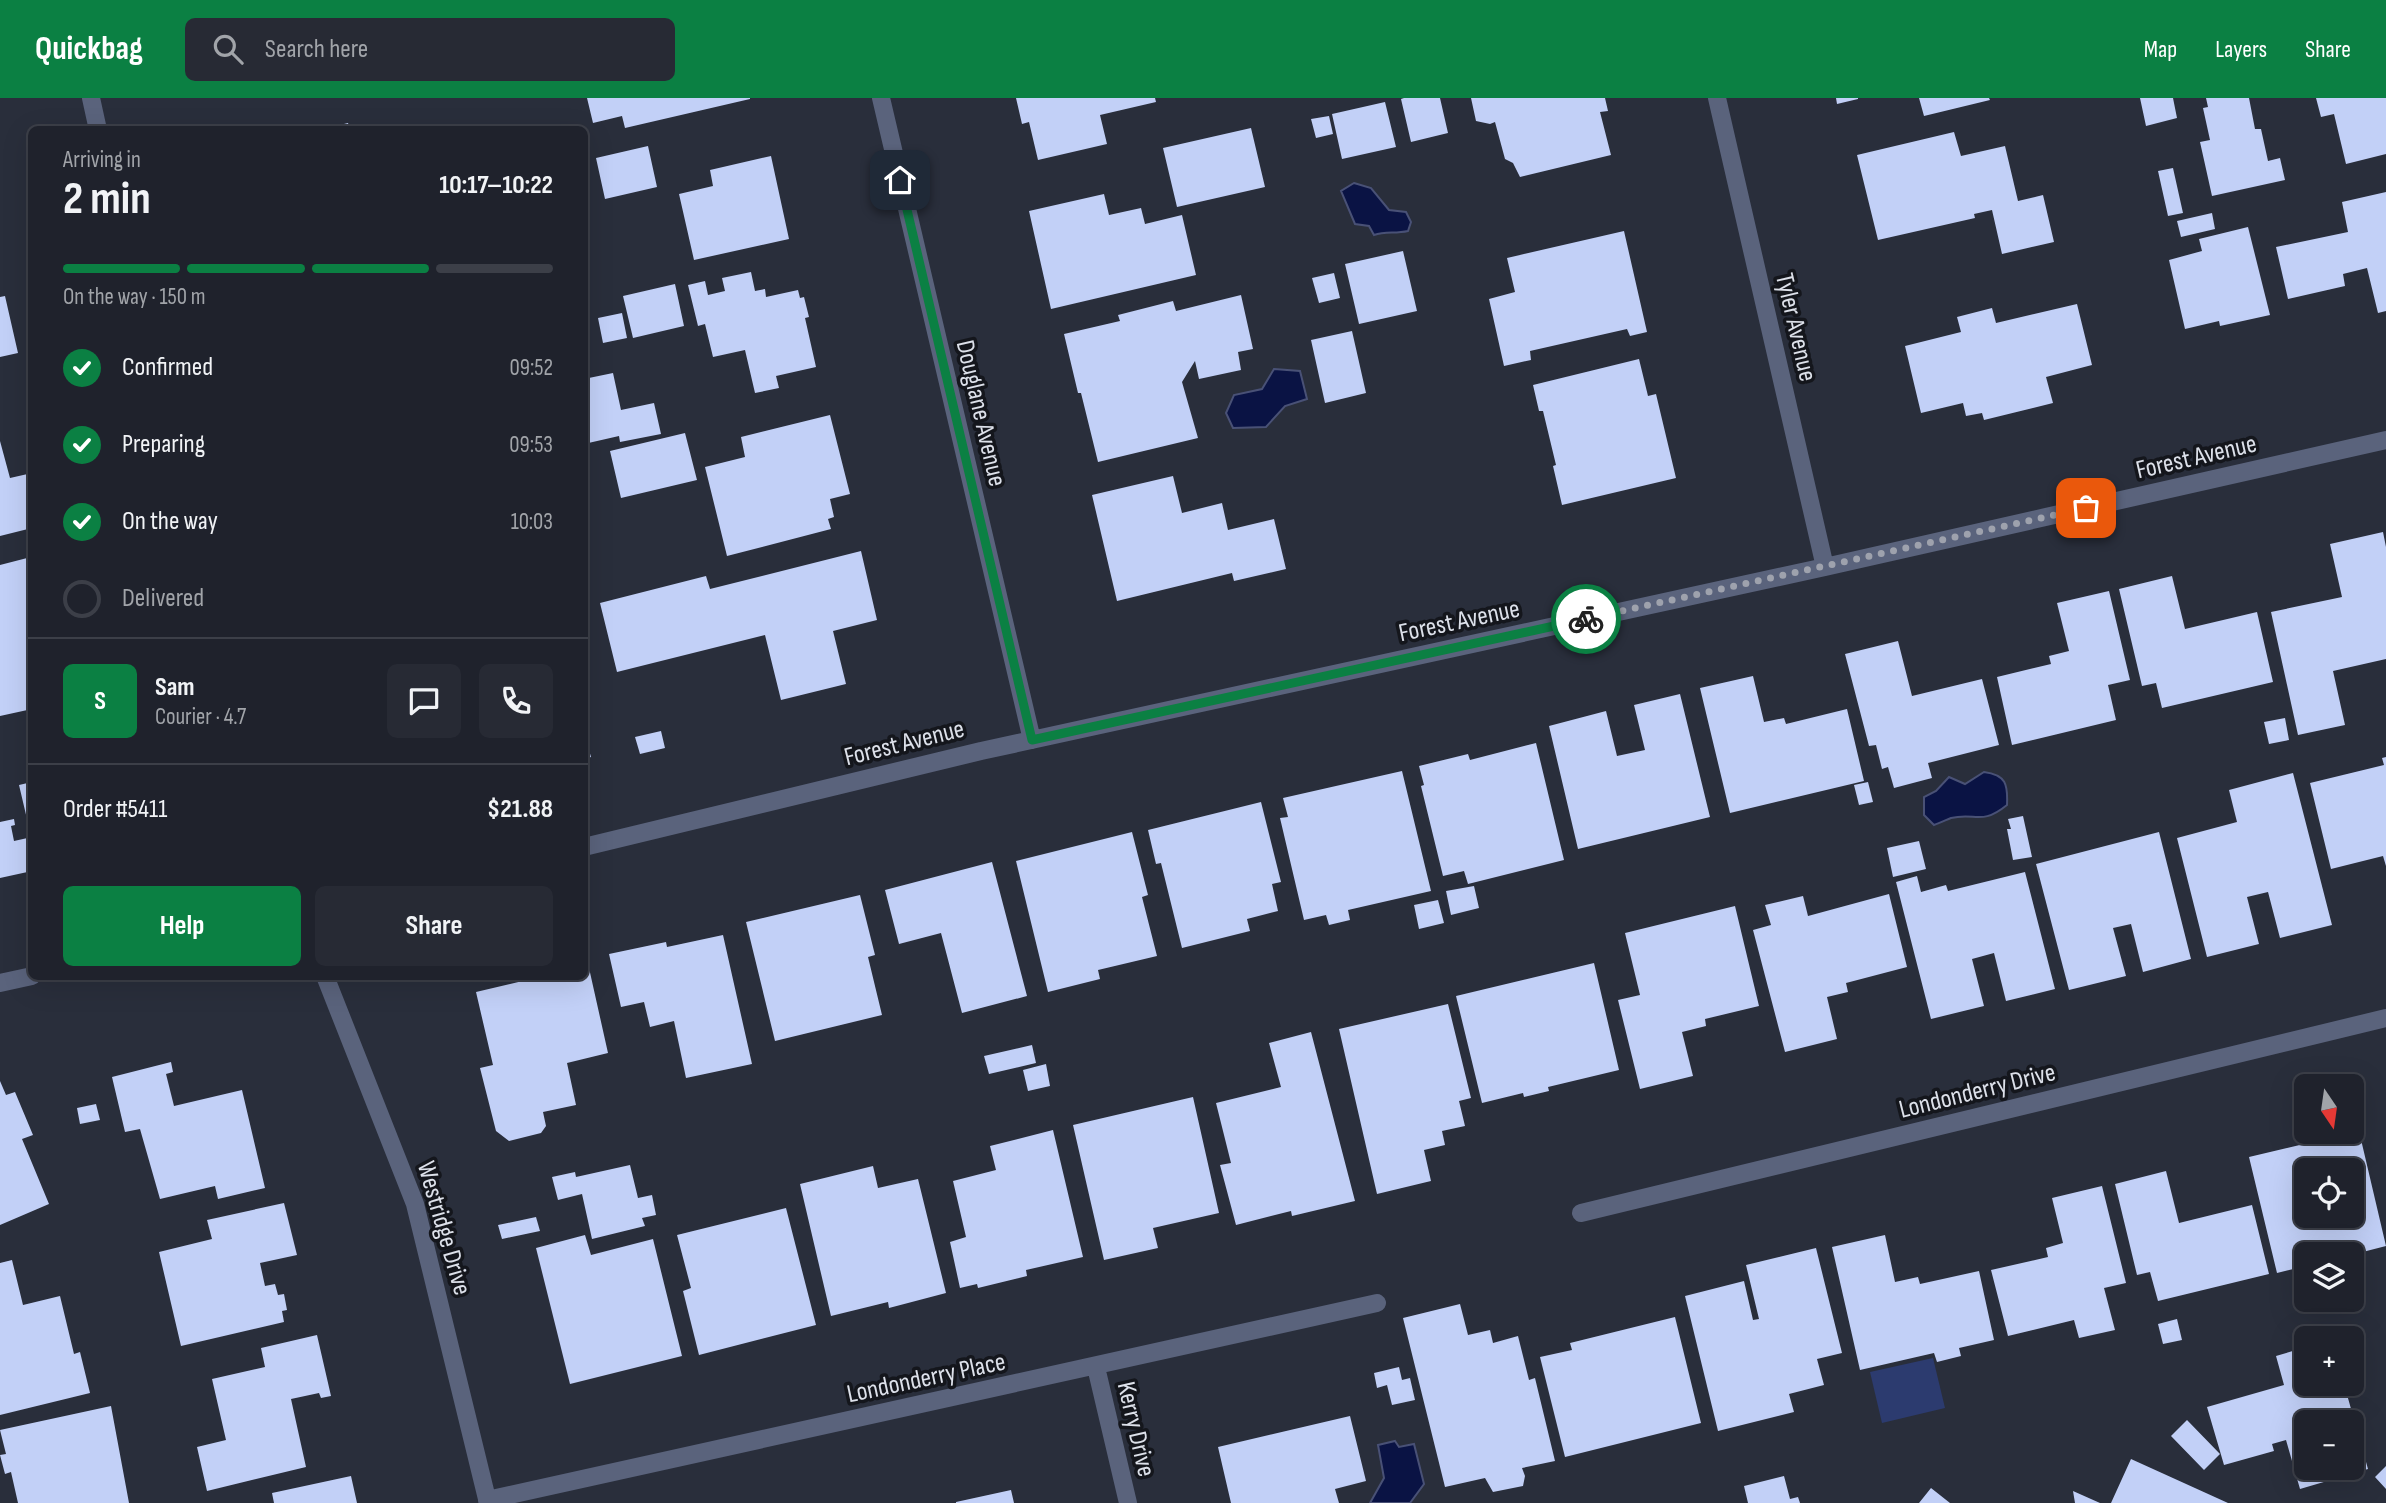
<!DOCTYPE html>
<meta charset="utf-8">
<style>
:root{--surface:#1f222c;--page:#272a34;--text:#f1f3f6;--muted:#a1a4a9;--line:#3c3f48;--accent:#0b8043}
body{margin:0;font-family:"Sofia Sans Condensed",sans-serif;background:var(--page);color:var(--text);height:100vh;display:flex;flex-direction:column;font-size:26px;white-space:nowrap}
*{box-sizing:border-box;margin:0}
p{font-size:23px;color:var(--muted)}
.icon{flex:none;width:38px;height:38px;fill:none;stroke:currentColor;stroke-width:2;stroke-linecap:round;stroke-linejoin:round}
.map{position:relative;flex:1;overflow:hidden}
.side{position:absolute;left:28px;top:28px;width:560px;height:854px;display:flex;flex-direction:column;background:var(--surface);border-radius:10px;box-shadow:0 7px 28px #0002,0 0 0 2px var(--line)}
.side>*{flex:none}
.needle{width:46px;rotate:167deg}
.buttons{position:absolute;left:2294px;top:976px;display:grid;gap:14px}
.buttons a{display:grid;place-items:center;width:70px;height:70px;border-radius:10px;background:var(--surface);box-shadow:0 7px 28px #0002,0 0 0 2px var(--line);font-size:35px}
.pin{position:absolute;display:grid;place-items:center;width:60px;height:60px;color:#fff;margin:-30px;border-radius:14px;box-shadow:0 4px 10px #0006}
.courier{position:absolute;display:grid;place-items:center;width:70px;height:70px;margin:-35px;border:5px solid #0b8043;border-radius:50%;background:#fff;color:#222;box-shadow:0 2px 9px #0007}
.head em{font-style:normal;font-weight:700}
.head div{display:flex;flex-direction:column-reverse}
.head{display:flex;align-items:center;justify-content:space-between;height:119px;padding:0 35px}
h1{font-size:46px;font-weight:700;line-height:52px}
.bar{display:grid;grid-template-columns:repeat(4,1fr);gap:10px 7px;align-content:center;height:84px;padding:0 35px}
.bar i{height:9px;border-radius:5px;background:var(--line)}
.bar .selected{background:var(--accent)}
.bar p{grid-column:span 4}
.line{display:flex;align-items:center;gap:18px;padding:0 35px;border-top:2px solid var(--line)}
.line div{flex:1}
.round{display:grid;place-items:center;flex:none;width:74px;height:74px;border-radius:10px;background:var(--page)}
ol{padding:0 35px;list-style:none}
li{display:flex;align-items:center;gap:21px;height:77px}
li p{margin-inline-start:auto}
li .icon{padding:7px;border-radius:50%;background:var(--accent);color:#fff;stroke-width:4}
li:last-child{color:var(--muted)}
li i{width:38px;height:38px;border:4px solid var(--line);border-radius:50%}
.cta{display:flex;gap:14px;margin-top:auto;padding:14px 35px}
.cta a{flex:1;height:80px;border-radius:10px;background:var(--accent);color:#fff;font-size:28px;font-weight:700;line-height:80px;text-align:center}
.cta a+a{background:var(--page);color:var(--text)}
header{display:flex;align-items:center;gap:42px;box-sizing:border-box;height:98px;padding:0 35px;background:var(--accent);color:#fff}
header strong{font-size:33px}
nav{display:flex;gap:38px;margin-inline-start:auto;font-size:24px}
.search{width:490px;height:63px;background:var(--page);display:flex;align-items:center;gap:18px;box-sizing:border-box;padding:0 24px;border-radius:10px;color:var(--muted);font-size:26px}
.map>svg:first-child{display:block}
</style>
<header>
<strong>Quickbag</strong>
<div class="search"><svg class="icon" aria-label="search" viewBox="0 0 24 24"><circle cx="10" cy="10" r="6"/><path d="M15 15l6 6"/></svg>Search here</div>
<nav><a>Map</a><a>Layers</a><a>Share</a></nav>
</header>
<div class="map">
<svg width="2386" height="1405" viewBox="0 0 2386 1405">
<rect width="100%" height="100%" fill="#292e3b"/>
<path fill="#2c3b6f" d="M1933,1260L1945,1310L1882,1325L1870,1274Z"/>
<path fill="#0a1344" stroke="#495176" stroke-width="2" d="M1354,85L1371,90L1389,112L1406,114L1411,124L1408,133C1395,136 1386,133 1374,137L1369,128L1355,126L1341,93Z
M1274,271L1300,273L1307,301L1285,308L1266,329L1233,330L1226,315L1234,297L1262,291Z
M1984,674C2006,677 2008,686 2007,707C1981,728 1976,714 1951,720C1946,722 1940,725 1934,727L1924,717V699L1936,693L1949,679L1965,686Z
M1395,1343L1399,1349L1414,1346L1424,1386L1410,1405H1370L1384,1380L1378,1347Z"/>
<path fill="#c2d0f7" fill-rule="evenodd" d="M587,0H750V1L625,30L622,18L593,25Z
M1016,0H1155L1156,4L1100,17L1107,46L1038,62L1029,24L1022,26Z
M1404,0H1440L1448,35L1411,44L1401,1Z
M1471,0H1605L1608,13L1600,14L1611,57L1520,79L1513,65L1505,61L1495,24L1490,26L1476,23Z
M1836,0H1858V1L1837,6Z
M1919,0H1989L1990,2L1924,18Z
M2140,0H2173L2177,20L2146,28Z
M2206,0H2249L2255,31H2261L2268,63L2280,60L2285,82L2212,98L2200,44L2210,42L2203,10L2208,9Z
M2316,0H2386V56L2346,66L2334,16L2321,19Z
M1385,4L1396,49L1342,61L1332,16Z
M1329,18L1333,36L1316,40L1311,21Z
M348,25L350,32H324V31Z
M1251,30L1265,89L1177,109L1163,50Z
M1954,34L1961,58L2005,48L2018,103L2043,97L2054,144L2002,156L1992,112L1974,116L1975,120L1878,142L1857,57Z
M648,48L657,89L605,101L596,60Z
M771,58L789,141L694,162L679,96L713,88L710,72Z
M2173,70L2183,115L2168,118L2158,73Z
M2386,94V213L2378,215L2367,170L2343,176L2345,188L2288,201L2276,149L2348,134L2342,104Z
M1104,96L1109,117L1141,110L1145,126L1182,117L1196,177L1051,211L1029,113Z
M2212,115L2215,131L2181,139L2177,123Z
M2248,129L2270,217L2220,228L2219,223L2185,231L2169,162L2202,153L2199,141Z
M1624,133L1647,234L1630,238L1627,231L1530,253L1531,262L1504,268L1489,201L1515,194L1507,160Z
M1403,153L1417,213L1359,226L1345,166Z
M751,174L755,193L765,191L766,199L798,192L800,200L804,199L809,219L805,220L816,269L776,278L779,290L755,295L745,252L713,259L705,226L698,228L688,187L705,183L708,197L725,193L722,180Z
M1334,175L1340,200L1319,205L1312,180Z
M675,186L684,228L633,240L623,198Z
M1241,197L1253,251L1238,254L1241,272L1199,281L1195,263L1182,284L1198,340L1098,364L1081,295H1078L1064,236L1120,223L1118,217L1173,203L1176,213Z
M5,198L18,255L0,259V199Z
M2077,206L2092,267L2046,279L2053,305L1984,322L1982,315L1966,318L1963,305L1921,315L1905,248L1961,234L1957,219L1992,210L1996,225Z
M622,215L627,240L603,245L598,220Z
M1352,233L1366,295L1325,305L1311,242Z
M1639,261L1648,298L1656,296L1676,380L1562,407L1553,368L1556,367L1543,313H1539L1533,287Z
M613,275L621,312L654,305L661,336L620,344L619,338L584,346V281Z
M830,317L850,396L830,401L834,419L828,421L831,431L727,458L705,369L745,359L741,339Z
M685,335L697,382L621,400L610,353Z
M0,343L10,380L32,375V430L0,438Z
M1173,378L1182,415L1222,405L1228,432L1274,421L1286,471L1234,483L1232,475L1117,503L1092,397Z
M2383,434L2386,449V561L2333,573L2345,627L2298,637L2271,514L2342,499L2330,446Z
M861,453L877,522L833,533L846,586L781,602L765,537L617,574L600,505L706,478L710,491Z
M31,459L32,611L0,618V467Z
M2172,478L2185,531L2257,514L2273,584L2162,610L2156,585L2142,588L2119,491Z
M2109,493L2130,582L2108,587L2116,622L2012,647L1997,579L2051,566L2049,558L2069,553L2057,505Z
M1898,543L1912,598L1982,581L1999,647L1928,665L1932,680L1894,690L1888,669L1882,671L1876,647L1869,648L1845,556Z
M1753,578L1764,624L1784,620L1786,626L1847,611L1864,683L1730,715L1700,590Z
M1680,596L1710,719L1578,751L1549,628L1606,613L1617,658L1645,652L1634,607Z
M2285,620L2289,642L2269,646L2264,624Z
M661,633L665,650L640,656L635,639Z
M584,635L591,659L584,661Z
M1536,645L1564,762L1468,786L1464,773L1443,778L1421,688L1424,687L1419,668L1468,656L1470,662Z
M2386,659V768L2383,758L2331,771L2310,685L2384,667L2382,660Z
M1402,673L1431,793L1348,812L1350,822L1329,827L1326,817L1304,822L1280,720L1288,719L1283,700Z
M2293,675L2332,827L2280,840L2268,794L2247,799L2259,846L2207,859L2177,740L2237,724L2229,692Z
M32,684V720L27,721L19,687Z
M1868,684L1873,704L1859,707L1854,687Z
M1261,704L1281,784L1272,786L1278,813L1247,821L1250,833L1182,850L1161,765L1156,766L1148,732Z
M2023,718L2032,759L2013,762L2007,731H2011L2008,721Z
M14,721L15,727L11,728L14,743L32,739V773L0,780V724Z
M1132,734L1148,797L1142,799L1157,858L1098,872L1100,881L1048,894L1016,763Z
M2159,734L2191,861L2143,874L2131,826L2113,830L2126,878L2069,892L2036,766Z
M1919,743L1926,771L1893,779L1887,750Z
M992,764L1027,898L962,915L941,835L899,846L885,792Z
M2025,774L2055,891L2006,903L1994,855L1972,861L1984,908L1931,921L1896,784L1917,778L1921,794L1946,787L1948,793Z
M1474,788L1479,810L1451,817L1446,793Z
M1889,796L1907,869L1846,885L1848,894L1827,899L1837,941L1785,954L1753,832L1771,827L1765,807L1803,798L1808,818Z
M860,797L875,857L868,859L882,917L775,943L746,824Z
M1438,802L1444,825L1419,831L1414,807Z
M1735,808L1759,908L1705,921L1706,928L1682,934L1693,978L1640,991L1618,902L1640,897L1625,835Z
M723,837L752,966L686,980L674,923L650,929L644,904L621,909L609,856L666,844L667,849Z
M587,861L608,955L567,965L576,1007L543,1014L546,1028L541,1035L509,1043L496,1033L480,970L493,967L476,894L531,881V878H584V862Z
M1594,865L1619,972L1548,989L1549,993L1524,999L1523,995L1482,1005L1456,898Z
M1448,906L1471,1000L1459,1003L1465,1028L1442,1033L1445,1047L1424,1052L1431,1083L1377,1096L1339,931Z
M1311,934L1355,1103L1292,1118L1291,1113L1236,1127L1220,1067L1231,1065L1216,1005L1281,989L1269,945Z
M1032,947L1036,965L989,976L984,958Z
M171,964L173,974L166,976L174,1008L242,992L265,1090L218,1101L215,1088L160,1101L140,1031L125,1034L112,979Z
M1046,966L1050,988L1028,993L1023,972Z
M0,983L6,997L15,994L33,1037L22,1041L49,1106L0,1127Z
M1193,999L1219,1115L1153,1130L1158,1150L1104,1162L1073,1027Z
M96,1006L100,1022L80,1026L77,1010Z
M1053,1032L1083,1159L1026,1172L1027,1178L978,1190L977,1186L960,1190L950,1144L966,1139L953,1083L996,1072L990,1048Z
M2359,1033L2386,1148L2351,1157H2306V1168L2277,1175L2249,1059ZM2306,1073H2352V1118H2306Z
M630,1067L638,1100L652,1097L656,1117L642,1120L645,1128L592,1141L582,1096L558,1102L552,1079L575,1074L576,1079Z
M873,1068L878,1090L918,1081L946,1195L889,1210L888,1204L831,1218L800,1086Z
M2166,1073L2179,1125L2252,1107L2269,1176L2158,1203L2150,1174L2137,1177L2115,1086Z
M2102,1088L2126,1185L2104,1190L2115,1232L2079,1240L2074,1222L2008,1238L1991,1172L2048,1159L2046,1150L2063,1145L2052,1100Z
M284,1105L297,1157L260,1165L265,1188L275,1186L278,1197L284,1196L287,1212L282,1213L284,1224L181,1248L159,1154L212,1141L207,1122Z
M786,1110L816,1227L699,1257L683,1193L691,1190L677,1137Z
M536,1119L540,1133L502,1141L498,1127Z
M585,1137L591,1157L653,1141L682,1258L570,1286L536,1150Z
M1885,1137L1895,1184L1918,1179L1920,1186L1979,1173L1994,1242L1959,1250L1961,1258L1937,1264L1934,1255L1860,1272L1832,1149Z
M1816,1150L1842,1255L1817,1261L1824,1287L1789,1296L1794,1314L1718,1333L1685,1198L1744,1183L1753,1222L1759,1221L1746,1167Z
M12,1162L23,1207L60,1198L74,1256L80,1254L90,1295L0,1317V1165Z
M1460,1206L1468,1237L1490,1232L1493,1245L1518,1238L1529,1282L1535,1280L1555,1363L1522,1370L1525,1378L1523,1388L1493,1394L1485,1380L1445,1389L1403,1220Z
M1675,1219L1701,1325L1565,1359L1540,1259L1572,1252L1570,1245Z
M2177,1221L2182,1242L2163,1246L2158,1226Z
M317,1237L331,1298L321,1300L319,1295L291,1301L306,1369L207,1393L197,1349L226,1342L212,1281L265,1269L261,1250Z
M2306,1249V1286H2344L2368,1371L2300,1391L2286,1342L2272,1346L2274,1353L2224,1367L2207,1309L2284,1287L2276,1258ZM2306,1325H2352V1370H2306Z
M1399,1269L1402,1282L1410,1280L1415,1302L1392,1307L1387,1287L1377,1290L1374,1275Z
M111,1308L129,1405H18L11,1374L5,1376L0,1357L6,1356L0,1332Z
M1350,1318L1366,1383L1335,1391L1339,1405H1231L1218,1349Z
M2187,1322L2220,1356L2204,1372L2171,1338Z
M2131,1361L2228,1405H2111Z
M2386,1368V1391L2375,1379Z
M351,1378L357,1405H274L272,1395Z
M1784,1378L1790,1401L1798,1399L1800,1405H1748L1744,1388Z
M1931,1390L1950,1405H1919Z
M1011,1392L1014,1405H956V1404Z
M2073,1393L2100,1405H2075Z"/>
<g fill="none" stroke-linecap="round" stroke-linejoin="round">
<path stroke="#5a637c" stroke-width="18" d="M91,0L98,32
M881,0L1032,642
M1717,0L1825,469
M584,749L981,653L1825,469L2386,342
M325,878L415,1106L488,1405
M0,885L32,878
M1581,1115L2386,920
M1096,1269L1128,1405
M487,1402L1377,1205"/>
</g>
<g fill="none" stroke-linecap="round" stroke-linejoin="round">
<path stroke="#9ea2ad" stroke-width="7" stroke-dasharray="0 12.6" d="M1586,521L2086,410"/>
<path stroke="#0b8043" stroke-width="9" d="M900,82L1032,642L1586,521"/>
</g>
<g text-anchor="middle" stroke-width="7" stroke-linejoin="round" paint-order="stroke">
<g font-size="26" fill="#dde1ea" stroke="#14161c">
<text transform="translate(1797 229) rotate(77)" y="9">Tyler Avenue</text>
<text transform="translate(982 315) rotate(77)" y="9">Douglane Avenue</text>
<text transform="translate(2196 358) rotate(-13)" y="9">Forest Avenue</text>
<text transform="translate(1459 522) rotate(-12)" y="9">Forest Avenue</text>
<text transform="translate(904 644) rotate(-14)" y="9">Forest Avenue</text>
<text transform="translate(1977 992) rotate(-14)" y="9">Londonderry Drive</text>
<text transform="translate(445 1130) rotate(74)" y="9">Westridge Drive</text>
<text transform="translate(926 1279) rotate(-12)" y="9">Londonderry Place</text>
<text transform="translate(1137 1331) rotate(77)" y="9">Kerry Drive</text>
</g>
</g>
</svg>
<div class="buttons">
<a><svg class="needle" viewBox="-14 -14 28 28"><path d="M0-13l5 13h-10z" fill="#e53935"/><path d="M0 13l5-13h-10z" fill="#a1a4a9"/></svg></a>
<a><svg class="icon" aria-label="locate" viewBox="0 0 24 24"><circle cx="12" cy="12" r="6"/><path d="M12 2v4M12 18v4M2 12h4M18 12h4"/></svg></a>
<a><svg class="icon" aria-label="layers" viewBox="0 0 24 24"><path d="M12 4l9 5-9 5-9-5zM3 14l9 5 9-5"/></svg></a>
<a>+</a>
<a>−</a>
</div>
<div class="pin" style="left:2086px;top:410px;background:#ea580c"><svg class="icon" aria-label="bag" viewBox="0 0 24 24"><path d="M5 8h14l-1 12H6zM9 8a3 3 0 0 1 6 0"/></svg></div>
<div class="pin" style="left:900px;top:82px;background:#1f2937"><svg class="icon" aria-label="home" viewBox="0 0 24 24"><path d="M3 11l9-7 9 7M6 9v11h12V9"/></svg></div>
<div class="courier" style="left:1586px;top:521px"><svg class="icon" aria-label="bike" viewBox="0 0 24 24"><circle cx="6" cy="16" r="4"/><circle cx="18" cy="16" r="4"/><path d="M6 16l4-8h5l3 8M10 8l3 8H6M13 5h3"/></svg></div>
<section class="side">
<div class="head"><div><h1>2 min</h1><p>Arriving in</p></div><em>10:17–10:22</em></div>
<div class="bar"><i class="selected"></i><i class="selected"></i><i class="selected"></i><i></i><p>On the way · 150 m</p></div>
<ol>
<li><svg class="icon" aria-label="check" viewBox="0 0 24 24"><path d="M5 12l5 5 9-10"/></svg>Confirmed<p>09:52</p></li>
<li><svg class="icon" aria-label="check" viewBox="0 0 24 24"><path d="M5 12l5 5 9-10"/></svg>Preparing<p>09:53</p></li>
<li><svg class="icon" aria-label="check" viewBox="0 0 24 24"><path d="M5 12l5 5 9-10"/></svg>On the way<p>10:03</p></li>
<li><i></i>Delivered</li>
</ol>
<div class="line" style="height:126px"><b class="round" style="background:var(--accent);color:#fff">S</b><div><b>Sam</b><p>Courier · 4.7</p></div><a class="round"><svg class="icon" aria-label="chat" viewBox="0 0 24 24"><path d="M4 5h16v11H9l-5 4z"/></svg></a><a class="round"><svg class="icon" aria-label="phone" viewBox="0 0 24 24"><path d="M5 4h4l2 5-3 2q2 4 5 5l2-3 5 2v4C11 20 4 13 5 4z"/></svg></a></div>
<div class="line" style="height:91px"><div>Order #5411</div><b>$21.88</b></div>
<div class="cta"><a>Help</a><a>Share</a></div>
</section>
</div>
